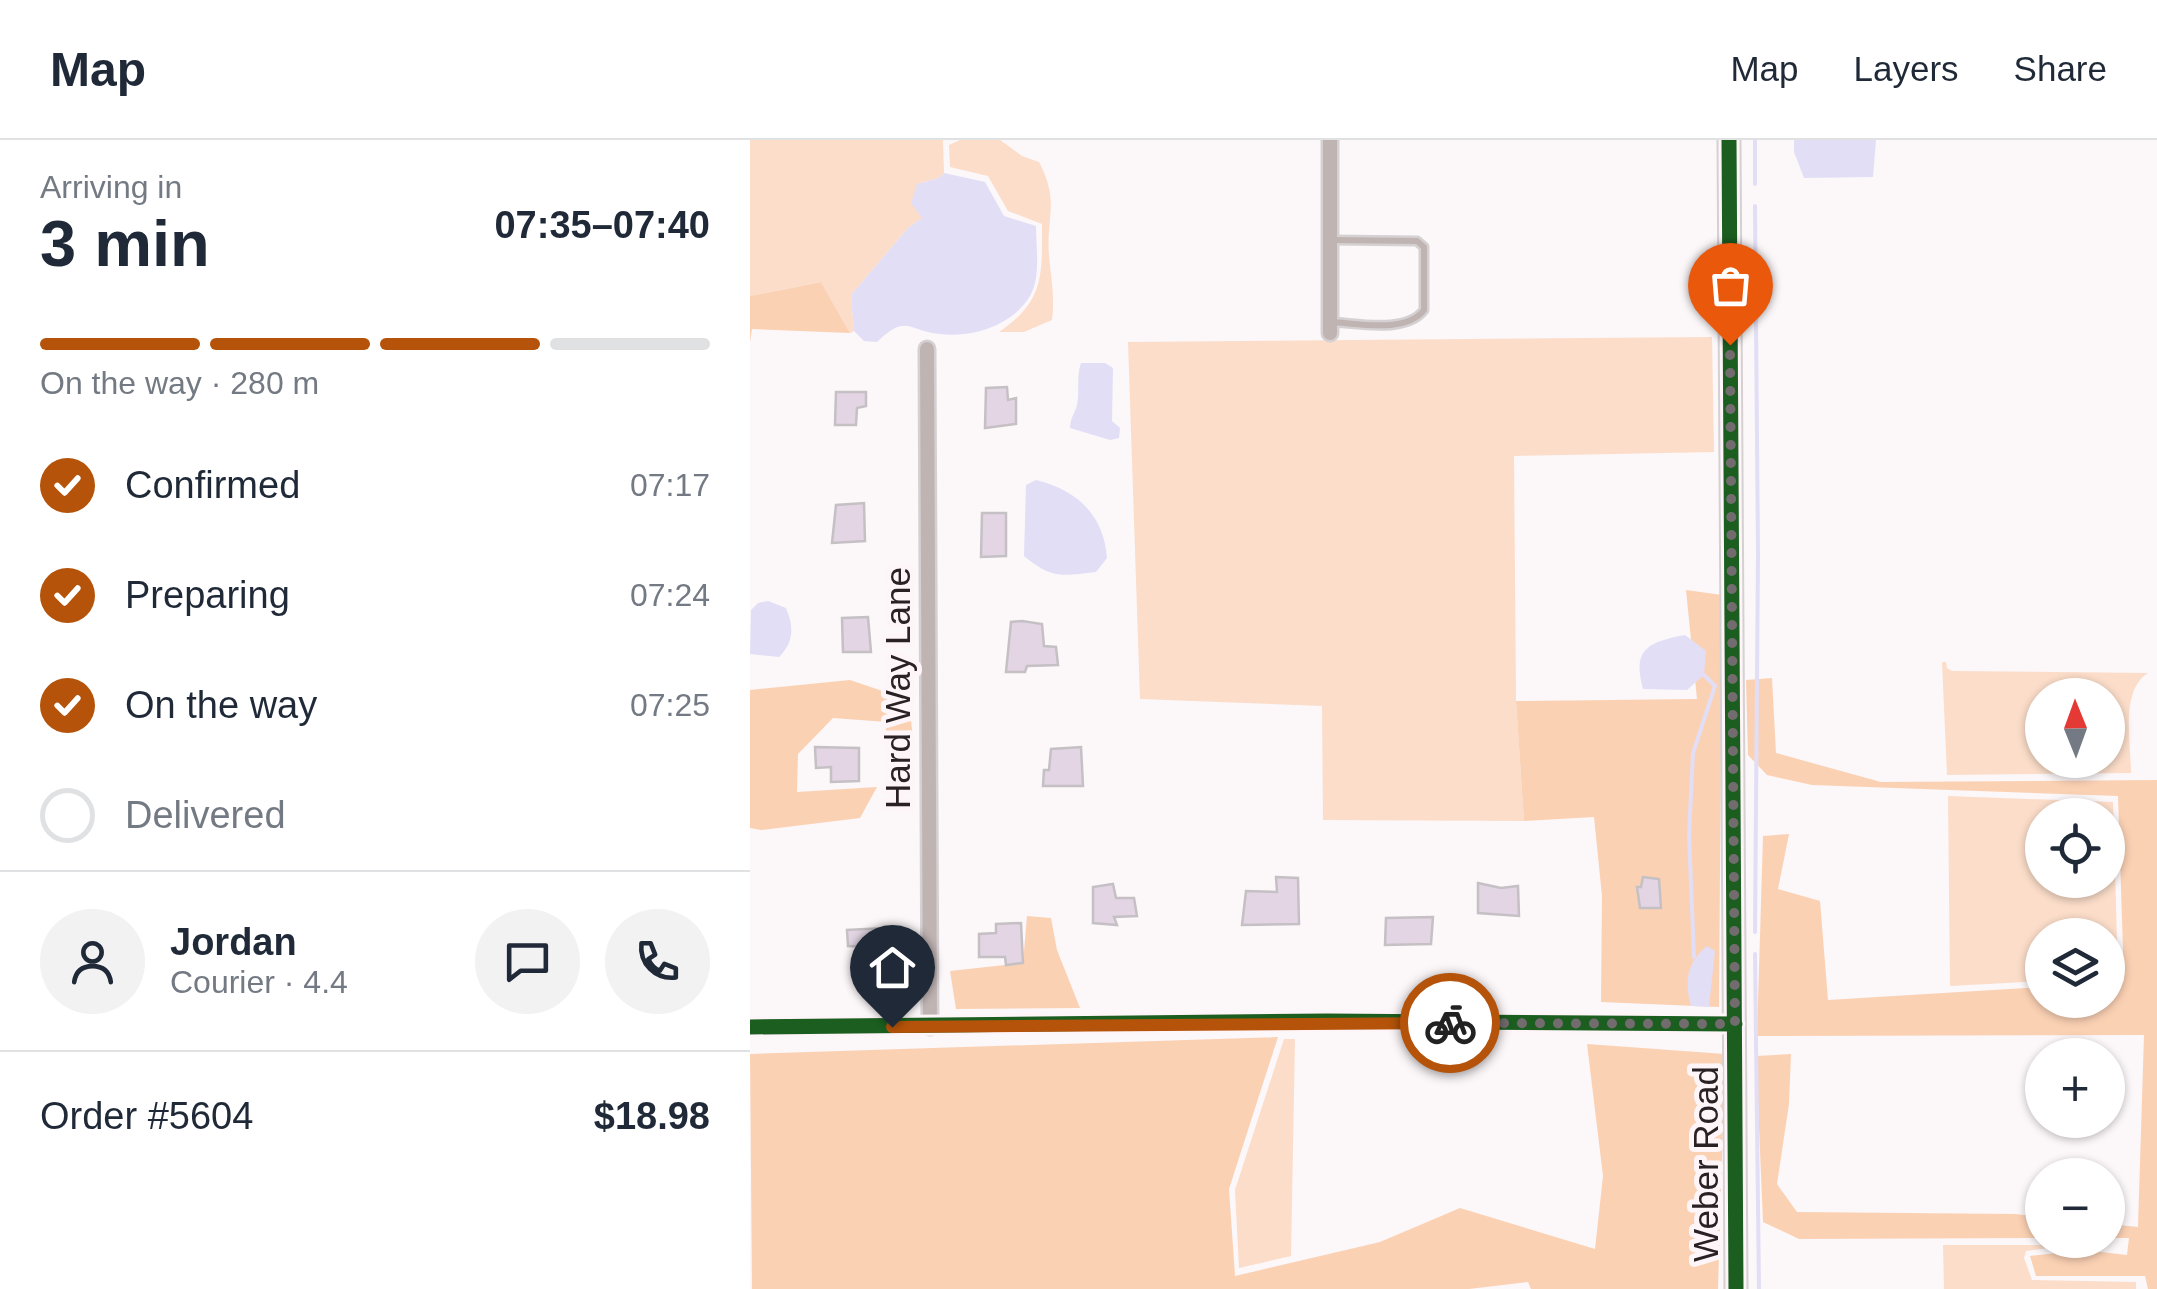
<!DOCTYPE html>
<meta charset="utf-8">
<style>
:root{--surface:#fff;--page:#f2f2f3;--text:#1f2937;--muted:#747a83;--line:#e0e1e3;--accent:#b45309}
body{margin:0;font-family:Arial,sans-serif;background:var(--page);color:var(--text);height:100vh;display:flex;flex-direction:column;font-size:38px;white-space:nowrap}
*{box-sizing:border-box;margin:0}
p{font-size:32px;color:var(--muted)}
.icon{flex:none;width:55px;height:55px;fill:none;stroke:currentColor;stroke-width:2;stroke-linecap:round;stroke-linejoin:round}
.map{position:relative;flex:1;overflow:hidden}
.details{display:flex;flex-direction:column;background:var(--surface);width:750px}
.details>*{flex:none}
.needle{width:65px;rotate:359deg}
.fabs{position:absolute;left:1275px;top:538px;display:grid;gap:20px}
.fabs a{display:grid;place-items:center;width:100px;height:100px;border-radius:50%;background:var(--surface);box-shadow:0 2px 8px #0004;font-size:50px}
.pin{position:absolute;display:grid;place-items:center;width:85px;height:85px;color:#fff;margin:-102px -42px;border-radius:50% 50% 50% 0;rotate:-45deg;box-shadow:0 0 10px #0007}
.pin .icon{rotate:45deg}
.courier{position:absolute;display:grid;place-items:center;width:100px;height:100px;margin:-50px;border:8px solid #b45309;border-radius:50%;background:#fff;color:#222;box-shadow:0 2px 12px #0007}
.summary em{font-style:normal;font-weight:600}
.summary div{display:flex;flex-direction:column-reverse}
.summary{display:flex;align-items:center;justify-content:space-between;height:170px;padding:0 40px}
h1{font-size:65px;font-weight:600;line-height:75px}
.bar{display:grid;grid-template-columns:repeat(4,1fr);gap:15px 10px;align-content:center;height:120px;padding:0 40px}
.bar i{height:12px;border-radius:8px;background:var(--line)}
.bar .selected{background:var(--accent)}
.bar p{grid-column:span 4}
.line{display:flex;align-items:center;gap:25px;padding:0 40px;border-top:2px solid var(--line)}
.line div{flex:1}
.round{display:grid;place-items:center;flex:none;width:105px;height:105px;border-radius:52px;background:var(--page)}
ol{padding:0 40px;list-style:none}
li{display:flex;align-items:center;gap:30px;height:110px}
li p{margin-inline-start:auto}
li .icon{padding:10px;border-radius:50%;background:var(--accent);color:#fff;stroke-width:4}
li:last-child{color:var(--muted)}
li i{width:55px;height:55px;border:5px solid var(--line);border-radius:50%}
header{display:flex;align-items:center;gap:60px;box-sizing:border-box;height:140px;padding:0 50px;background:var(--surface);border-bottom:2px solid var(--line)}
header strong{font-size:48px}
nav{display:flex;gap:55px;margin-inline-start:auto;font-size:35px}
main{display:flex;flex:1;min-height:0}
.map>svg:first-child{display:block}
</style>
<header>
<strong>Map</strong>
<nav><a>Map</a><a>Layers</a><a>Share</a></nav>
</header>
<main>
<section class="details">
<div class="summary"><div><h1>3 min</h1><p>Arriving in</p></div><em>07:35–07:40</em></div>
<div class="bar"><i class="selected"></i><i class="selected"></i><i class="selected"></i><i></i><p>On the way · 280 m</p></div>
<ol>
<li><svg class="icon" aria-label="check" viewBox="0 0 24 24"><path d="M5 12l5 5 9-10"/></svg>Confirmed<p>07:17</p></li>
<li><svg class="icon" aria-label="check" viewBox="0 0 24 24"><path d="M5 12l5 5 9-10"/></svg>Preparing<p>07:24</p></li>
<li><svg class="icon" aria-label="check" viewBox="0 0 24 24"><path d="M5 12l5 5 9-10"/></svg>On the way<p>07:25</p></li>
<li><i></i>Delivered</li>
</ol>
<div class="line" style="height:180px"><a class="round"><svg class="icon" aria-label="person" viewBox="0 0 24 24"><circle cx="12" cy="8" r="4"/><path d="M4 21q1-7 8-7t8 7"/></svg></a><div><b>Jordan</b><p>Courier · 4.4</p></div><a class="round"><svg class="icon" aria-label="chat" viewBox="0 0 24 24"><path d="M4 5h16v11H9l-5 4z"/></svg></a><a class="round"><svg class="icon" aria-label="phone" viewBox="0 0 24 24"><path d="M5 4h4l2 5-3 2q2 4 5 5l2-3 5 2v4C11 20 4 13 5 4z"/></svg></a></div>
<div class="line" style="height:130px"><div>Order #5604</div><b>$18.98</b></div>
</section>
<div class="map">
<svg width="1407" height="1149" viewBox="0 0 1407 1149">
<rect width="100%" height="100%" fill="#fcf7f9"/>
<path fill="#fbddc9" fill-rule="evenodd" d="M0,0H193L194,33L189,38L167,44L172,78L158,88L101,155L104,191L100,193L71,142L0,156Z
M210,0H250L272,16L289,22C310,62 296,76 299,116C301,138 305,157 302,180L274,192H249C295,161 292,134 292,84L258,71L238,36L200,27L199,5Z
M962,197L964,312L764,316L766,561L774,681L573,680L572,566L390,559L378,202Z
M1192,522H1196L1197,528L1202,531L1398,533C1370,550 1381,604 1381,633L1197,635ZM1358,555V620H1292V555Z
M1198,656L1363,662L1368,836L1358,837V795H1292V841L1200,846ZM1358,675V740H1292V675Z
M534,899H545L541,1116L489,1128L485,1050Z
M1193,1105H1321L1276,1111L1274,1118L1282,1140L1386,1142V1149H1194Z"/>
<path fill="#fbd1b4" d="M71,142L100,193L2,189L0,202V156Z
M936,450L972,455L969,867L851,862L852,756L844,677L774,681L766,561L947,559Z
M1022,538L1026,613L1131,642L1407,640V1149H1398L1395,1136H1286L1280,1116L1334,1110L1377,1115L1379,1098H1358V1084L1388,1087L1394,895L1007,896L1013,696L1039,694L1028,749L1070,761L1078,860L1292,847V860H1358V843L1374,841L1368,656L1062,645L1017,635L998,615L996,540Z
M100,540L159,560L163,600L135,598L137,582L83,578L48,614L47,652L127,647L110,678L11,690L0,688V550Z
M277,776L301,778L307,810L330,868L206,869L200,831L273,823Z
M528,897L479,1049L485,1136L630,1102L710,1068L845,1109L853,1036L837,904L975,914L968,1149H781L778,1142L719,1149H2L0,914Z
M1041,914L1039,964L1027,1044L1047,1072L1265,1074L1292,1077V1098L1049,1099L1013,1082L1006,916Z"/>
<path fill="#e2def6" d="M1044,0H1126L1123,37L1054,38L1044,12Z
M194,33L235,42L254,76L286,86C286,108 291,137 280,156C262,186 222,198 190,194C158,191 157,173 127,202L114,201L104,191L101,155L158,88L172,78L161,63L167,44L189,38Z
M331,223H355L363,228L362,281L370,288L369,298L360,300L320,288C320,278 325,273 327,265C330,250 326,237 331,223Z
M286,340C327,350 354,375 357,418L346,432C311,436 302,439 274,416L276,345Z
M18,461L36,468C44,487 44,502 29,517L0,514L1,470L8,463Z
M935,495L956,511L954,535L937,550L893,549C882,509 898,502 935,495Z
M957,806L965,811L959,867L941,866C934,842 937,822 957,806Z"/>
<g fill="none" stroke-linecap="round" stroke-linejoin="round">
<path stroke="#e2def6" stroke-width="4" d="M1005,0V44
M1005,792L1008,413L1005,66
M1005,814L1009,1149
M944,817L939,695L943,613L965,546L954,535"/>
</g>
<path fill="#e3d5e4" stroke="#c4c0c4" stroke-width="2.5" d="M257,247L258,260L266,258V284L235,288L236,248Z
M86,252H116V266L107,268L106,285H85Z
M114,363L115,401L82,403L86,365Z
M232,373H256V416L231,417Z
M118,477L121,512H93L92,478Z
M272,481L292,484L294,506L306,507L308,525L277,526L275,532H256L261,482Z
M65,607L109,608V641L81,642V627L66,628Z
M331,607L333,646H293L294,630H299L301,609Z
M526,737L548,738L549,784L492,785L496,751L527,752Z
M893,737L909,739L911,768H890L887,747H891Z
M728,743L751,748L768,746L769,776L728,773Z
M363,744L366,758H384L387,776L364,777L367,785L343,783V747Z
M683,777L681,804L635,805L636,778Z
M271,783L273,823L256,825L255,817H229V794L246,793V784Z
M135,788L136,816H120L119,807L98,806L97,790Z"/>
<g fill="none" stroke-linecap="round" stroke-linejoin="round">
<g stroke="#d5d1d3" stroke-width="11">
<path id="lane" d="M581,182C607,183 656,194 674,170V107L667,101L582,100"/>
</g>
<g stroke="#d5d1d3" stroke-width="19">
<path id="street" d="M580,0V193
M177,209L180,887
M0,887L577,881L985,884"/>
</g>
<g stroke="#d5d1d3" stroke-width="25">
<path id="secondary" d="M979,0L986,1149"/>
</g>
<use href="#lane" stroke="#c0b4b3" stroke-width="6"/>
<use href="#street" stroke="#c0b4b3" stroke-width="14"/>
<use href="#secondary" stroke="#c0b3b2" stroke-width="20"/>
<g stroke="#fef5f8" stroke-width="21">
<path id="cycleway" d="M979,0L986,1149
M0,887L577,881L985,884"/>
</g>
<use href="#cycleway" stroke="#1b5e20" stroke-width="15"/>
</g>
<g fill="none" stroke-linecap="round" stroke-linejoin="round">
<path stroke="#736c6f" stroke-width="10" stroke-dasharray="0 18" d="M700,883L985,884L980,205"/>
<path stroke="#b45309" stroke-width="12" d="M142,887L700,883"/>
</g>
<g text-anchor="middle" stroke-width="10" stroke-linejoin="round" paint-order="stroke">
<g font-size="35" fill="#292124" stroke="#fef5f8">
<text transform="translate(148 548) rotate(-90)" y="12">Hard Way Lane</text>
<text transform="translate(956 1024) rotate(-90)" y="12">Weber Road</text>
</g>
</g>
</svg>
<div class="fabs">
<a><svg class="needle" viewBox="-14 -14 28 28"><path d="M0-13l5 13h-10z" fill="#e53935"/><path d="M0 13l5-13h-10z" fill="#747a83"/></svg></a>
<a><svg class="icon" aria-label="locate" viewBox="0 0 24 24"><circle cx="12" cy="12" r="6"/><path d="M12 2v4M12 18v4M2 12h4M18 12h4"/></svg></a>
<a><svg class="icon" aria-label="layers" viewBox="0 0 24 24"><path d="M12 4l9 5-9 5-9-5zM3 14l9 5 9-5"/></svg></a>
<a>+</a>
<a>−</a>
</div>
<div class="pin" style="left:980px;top:205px;background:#ea580c"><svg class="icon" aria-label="bag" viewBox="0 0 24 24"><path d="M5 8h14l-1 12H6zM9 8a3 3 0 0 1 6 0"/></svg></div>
<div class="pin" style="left:142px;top:887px;background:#1f2937"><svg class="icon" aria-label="home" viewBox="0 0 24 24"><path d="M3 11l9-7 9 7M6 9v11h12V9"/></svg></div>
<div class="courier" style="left:700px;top:883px"><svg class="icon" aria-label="bike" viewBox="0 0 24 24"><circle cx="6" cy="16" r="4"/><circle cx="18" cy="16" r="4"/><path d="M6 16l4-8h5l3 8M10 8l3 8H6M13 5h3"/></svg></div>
</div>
</main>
